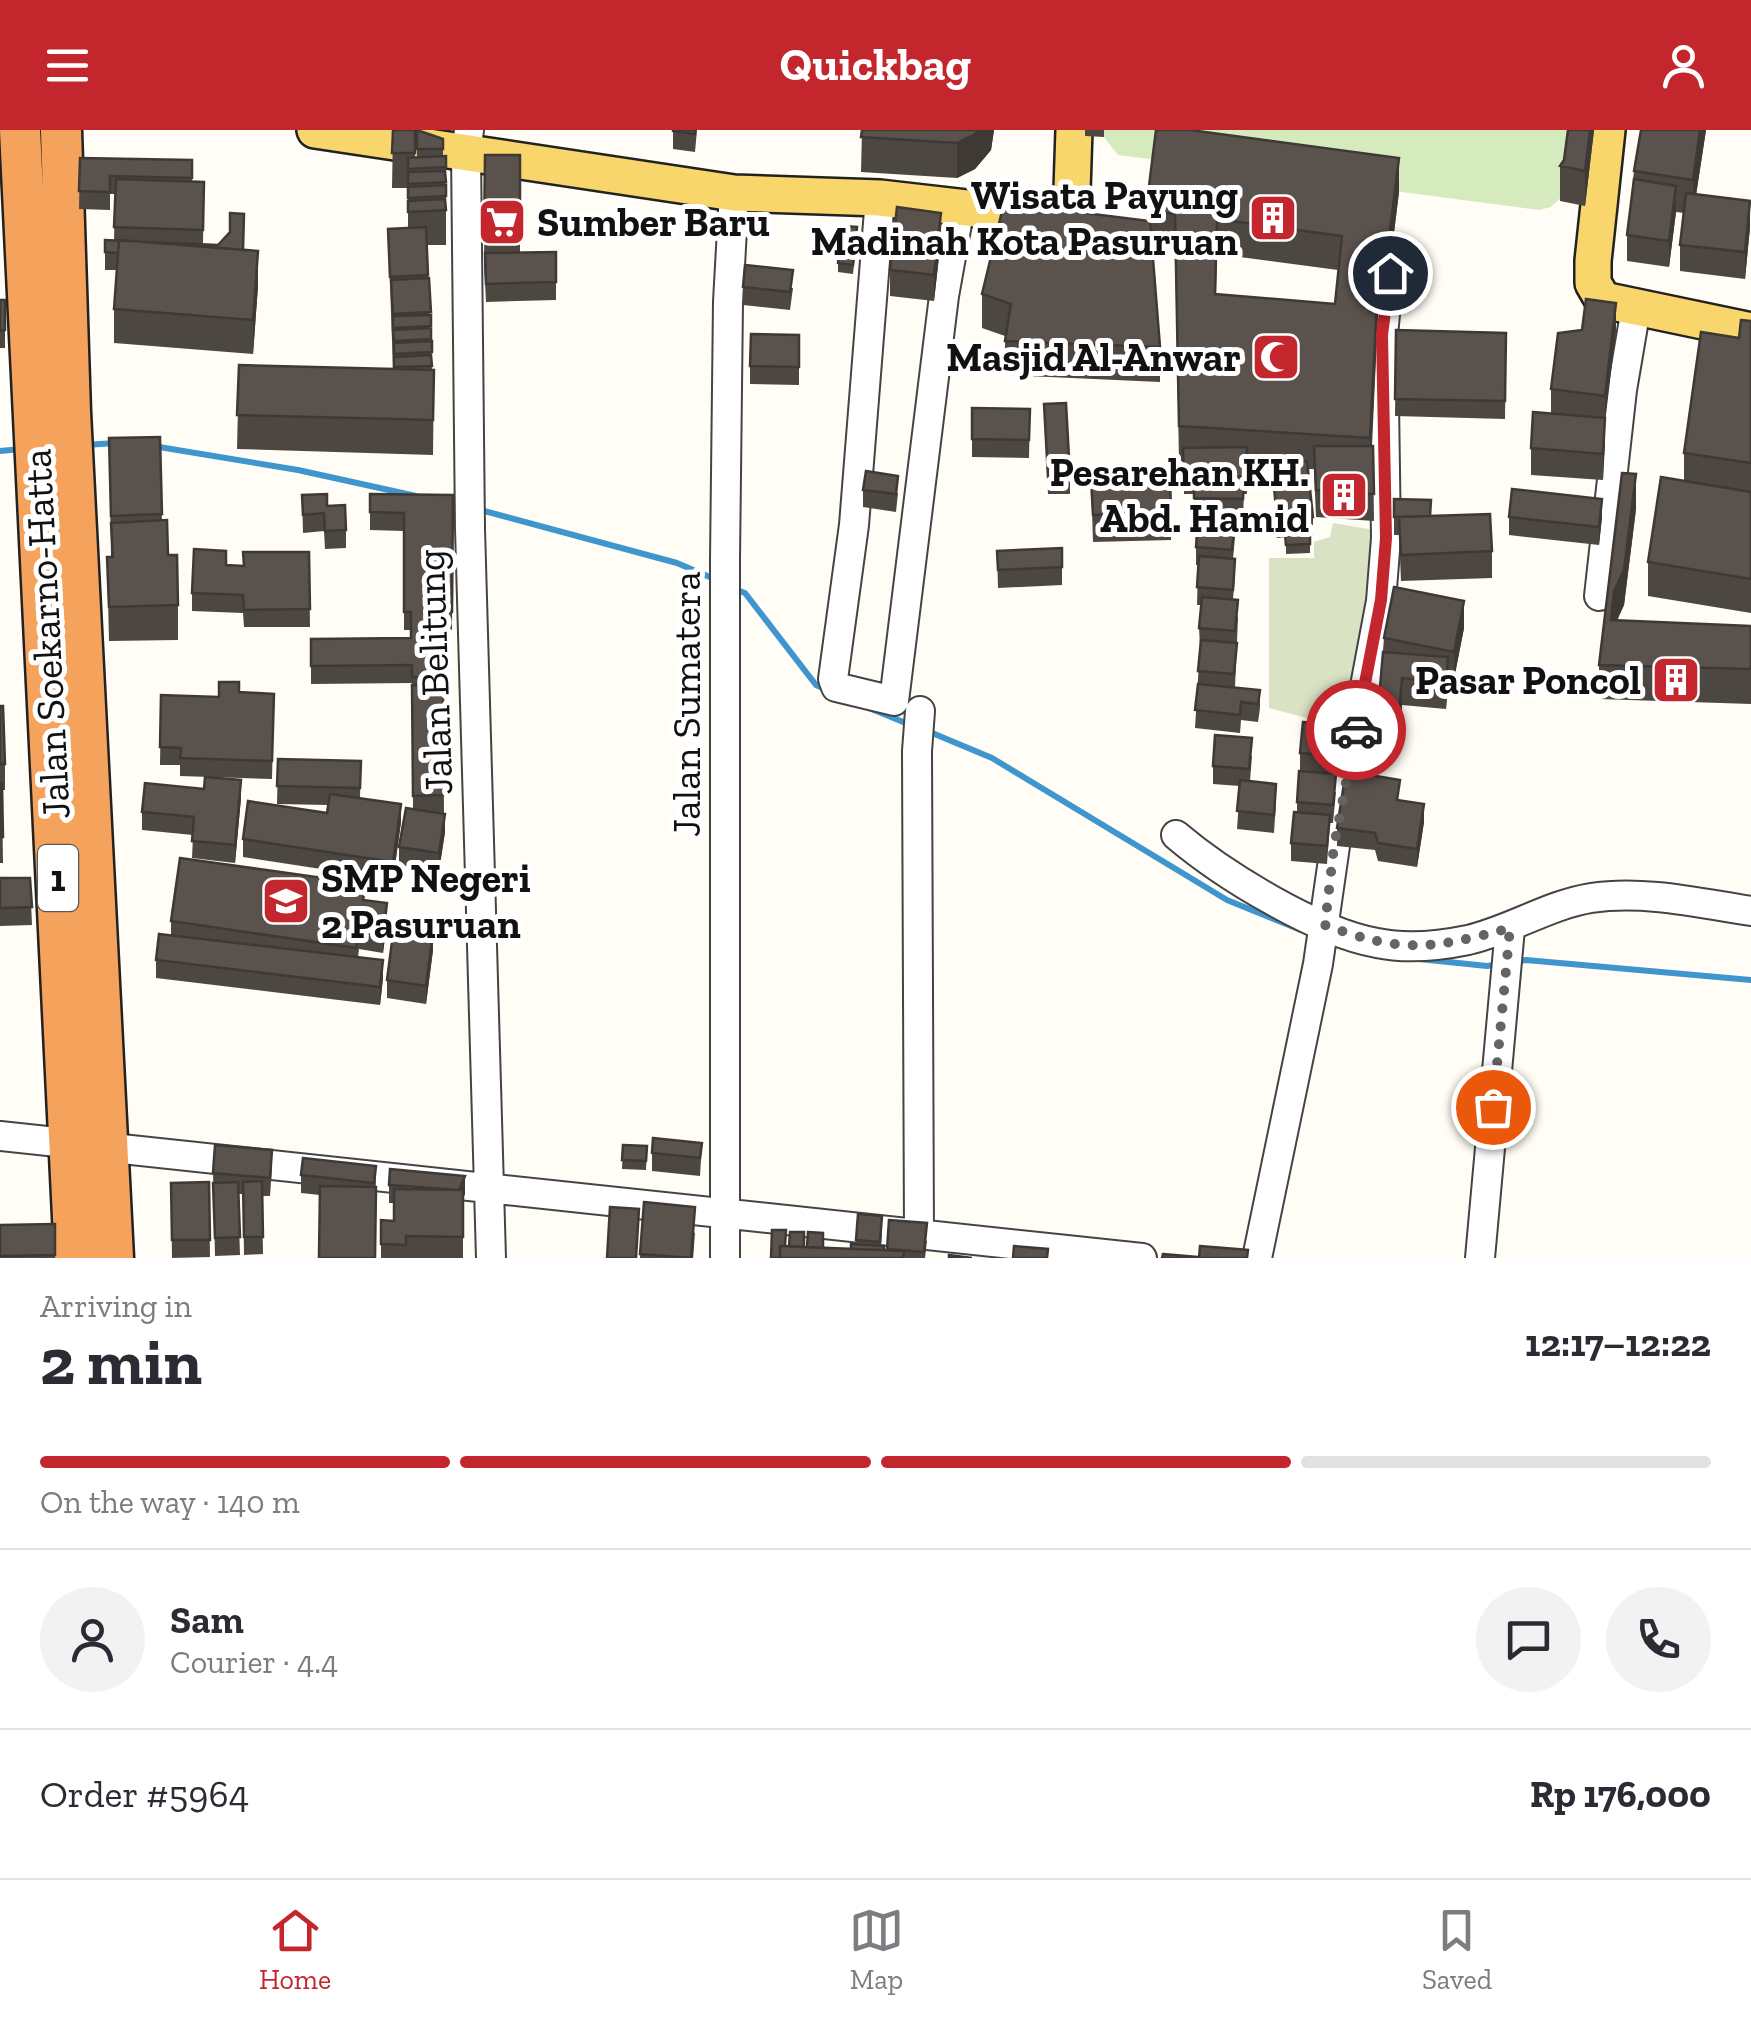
<!DOCTYPE html>
<meta charset="utf-8">
<style>
:root{--surface:#fff;--page:#f2f2f3;--text:#2b2b33;--muted:#7c7c81;--line:#e1e1e2;--accent:#c4262e}
body{margin:0;font-family:"Zilla Slab",serif;background:var(--page);color:var(--text);height:100vh;display:flex;flex-direction:column;font-size:38px;white-space:nowrap}
*{box-sizing:border-box;margin:0}
p{font-size:32px;color:var(--muted)}
.icon{flex:none;width:55px;height:55px;fill:none;stroke:currentColor;stroke-width:2;stroke-linecap:round;stroke-linejoin:round}
.map{position:relative;height:1128px;overflow:hidden}
.panel{display:flex;flex-direction:column;background:var(--surface);flex:1}
.panel>*{flex:none}
.pin{position:absolute;display:grid;place-items:center;width:85px;height:85px;color:#fff;margin:-42px;border:5px solid #fff;border-radius:50%;box-shadow:0 2px 10px #0007}
.courier{position:absolute;display:grid;place-items:center;width:100px;height:100px;margin:-50px;border:8px solid #c4262e;border-radius:50%;background:#fff;color:#222;box-shadow:0 2px 12px #0007}
.headline em{font-style:normal;font-weight:800}
.headline div{display:flex;flex-direction:column-reverse}
.headline{display:flex;align-items:center;justify-content:space-between;height:170px;padding:0 40px}
h1{font-size:65px;font-weight:800;line-height:75px}
.bar{display:grid;grid-template-columns:repeat(4,1fr);gap:15px 10px;align-content:center;height:120px;padding:0 40px}
.bar i{height:12px;border-radius:8px;background:var(--line)}
.bar .on{background:var(--accent)}
.bar p{grid-column:span 4}
.line{display:flex;align-items:center;gap:25px;padding:0 40px;border-top:2px solid var(--line)}
.line div{flex:1}
.round{display:grid;place-items:center;flex:none;width:105px;height:105px;border-radius:52px;background:var(--page)}
header{display:flex;justify-content:space-between;align-items:center;height:130px;padding:0 40px;background:var(--accent);color:#fff;font-size:45px;font-weight:800}
.tabs{display:flex;justify-content:space-around;align-items:center;height:140px;border-top:2px solid var(--line);background:var(--surface);font-size:28px;color:var(--muted)}
.tabs a{display:grid;justify-items:center;gap:5px}
.tabs .on{color:var(--accent)}
.map>svg:first-child{display:block}
</style>
<header><svg class="icon" aria-label="menu" viewBox="0 0 24 24"><path d="M4 6h16M4 12h16M4 18h16"/></svg>Quickbag<svg class="icon" aria-label="person" viewBox="0 0 24 24"><circle cx="12" cy="8" r="4"/><path d="M4 21q1-7 8-7t8 7"/></svg></header>
<div class="map">
<svg width="1751" height="1128" viewBox="0 0 1751 1128">
<rect width="100%" height="100%" fill="#fffdf5"/>
<path fill="#d5ebbd" d="M1104,0H1571L1564,65L1551,77L1539,80L1118,25L1104,7Z"/>
<path fill="#d9e3c4" d="M1333,393L1386,402L1355,601L1269,578V428H1314V412L1330,407Z"/>
<g fill="none" stroke-linecap="round" stroke-linejoin="round">
<path stroke="#3f96cf" stroke-width="6" d="M84,315L116,313
M153,316L298,340L416,366
M0,321L21,319
M477,379L677,433L719,451
M734,459L745,463L816,555L825,559
M869,578L913,596
M925,600L992,628L1227,770L1301,800
M1419,829L1487,836L1501,834
M1513,832L1526,830L1751,850"/>
<g stroke="#444" stroke-width="32">
<path id="minor" d="M469,0L466,22L470,399L491,1128
M880,68L854,395L833,549L836,557L894,571L944,166L960,77
M1599,466L1622,260L1636,178
M1176,705C1223,745 1316,802 1377,813C1406,819 1439,816 1468,810C1511,800 1548,775 1591,768C1644,760 1699,773 1751,781
M0,1006L1142,1128
M919,1104L917,621L920,581
M725,1128V430L728,172L734,63
M1257,1128L1318,834L1335,716L1381,471L1386,408L1383,205L1389,143
M1480,1128L1510,798"/>
</g>
<g stroke="#222" stroke-width="40">
<path id="major" d="M315,0L734,63L880,68L1071,90L1074,0
M1607,0L1593,131V153L1603,170L1751,201"/>
</g>
<g stroke="#222" stroke-width="45">
<path id="highway" d="M20,0L75,1128
M61,0L70,282L113,1128"/>
</g>
<use href="#minor" stroke="#fff" stroke-width="28"/>
<use href="#major" stroke="#f9d66b" stroke-width="35"/>
<use href="#highway" stroke="#f5a25d" stroke-width="40"/>
</g>
<path fill="#4d4742" fill-rule="evenodd" d="M393,0H415V27H417V0L443,9V26L446,37V115H427L432,240H434L433,325L237,319L239,235L393,239L388,99L408,98V58H392Z
M673,0H697L695,22L673,19Z
M862,0H994L991,20L975,39L957,48L861,42Z
M1085,0H1104V7L1085,6Z
M1594,0L1585,76L1560,71V36Z
M1706,0L1696,65L1750,97L1745,149L1680,141V115L1684,83L1676,82L1669,137L1627,131V105L1634,41Z
M485,25H520V123L556,122V170L486,172L484,133Z
M80,28L192,30V51L204,52L203,114L244,120L258,156L253,224L114,213V179L117,140H105V110H114L115,64H110V80L79,79Z
M1399,62L1389,143L1380,142L1372,316H1373L1374,391L1316,387L1314,339H1308L1313,387V405H1310V423L1286,424V407L1277,408L1272,336L1247,335V364H1244L1243,387L1198,386L1235,407L1233,429L1235,447L1233,469L1238,488L1235,557L1260,560V578L1258,592L1241,590L1240,603L1195,598L1200,516L1199,498L1201,475H1197L1198,435H1196V417L1198,386H1194V364H1184L1183,331H1179L1175,118L1152,115L1160,217V252L1005,245V206L982,198V164L1146,91V80ZM1217,124L1338,140L1335,174L1216,164Z
M857,106L853,144L838,142V133Z
M941,109L934,171L890,166V140Z
M743,157L793,158L790,180L743,175Z
M0,170H5V218H0Z
M1751,191V483L1648,466V432L1684,351V323L1739,208Z
M1396,200L1506,203L1505,289L1395,286Z
M1616,200L1605,288L1603,350L1531,345V318L1551,284V259Z
M799,205V255L750,254V236Z
M1044,274L1070,346V364H1048Z
M972,278L1030,279L1029,328L972,327Z
M160,307L162,391L178,475V510L109,511L107,427H111L109,308Z
M1170,347L1171,410L1093,412L1091,349Z
M863,360L898,363L896,382L863,377Z
M370,364L453,365L452,500H447L448,565H443L444,683H439L445,702L439,741L399,735V717L413,679L412,553L311,554V509L411,508V500H404V401L370,400Z
M302,365L327,376L346,400V418L325,419L324,401L303,403Z
M1394,369L1431,386L1492,421V448L1401,451L1399,405H1394Z
M1636,379L1624,475L1617,491L1751,496V574L1599,569V535Z
M1509,387H1602L1599,415L1509,405Z
M997,421L1062,437V455L998,458Z
M243,422H309L310,497H244L243,483L192,481V463L226,435L243,436Z
M1464,498L1454,549L1448,548L1446,579L1402,575L1399,608L1378,606V580L1384,508Z
M239,562L274,564L272,649L180,646V635H160L161,565L219,567Z
M0,576L5,634V660H2L3,733H0Z
M1340,613L1337,644L1300,641V623Z
M1252,626L1250,651L1276,671L1274,703L1237,699L1240,656L1213,654V636Z
M278,629L361,631L360,668L401,692L393,750L243,727V709L327,683L328,675L277,674Z
M204,659L241,668L235,733L192,728L193,705L142,700V682Z
M1336,662L1333,693H1330L1327,734L1291,731V713L1297,682V672Z
M1399,670L1424,692L1417,737L1378,731L1375,720L1337,716V698Z
M0,748H30L32,795L0,796Z
M366,770L387,791L383,823L359,819L358,827L383,848L380,875L156,848V830L171,805V791Z
M433,820L426,874L387,868V850Z
M702,1013L700,1046L652,1041V1023Z
M623,1015L647,1016L646,1040L622,1039Z
M376,1036L375,1128L320,1065L301,1063V1045Z
M272,1038L270,1066H262L263,1124L244,1125L243,1064H238L240,1125L215,1126L213,1043Z
M209,1052L210,1127L172,1128L171,1053Z
M389,1055L465,1064L463,1068V1128H381V1090L394,1091V1073H389Z
M644,1072L695,1103L693,1128H640Z
M858,1084L882,1104L881,1116L884,1120L887,1121L889,1090L927,1111L925,1128H771L785,1116L851,1119L856,1114Z
M55,1094V1128H0V1095Z"/>
<path fill="#3f3936" d="M978,0H994L991,20L975,39L957,48V13Z
M1590,0H1594L1585,76V41Z
M1700,0H1706L1693,85V50Z
M1399,28V62L1389,143V108Z
M1676,56V82L1669,137V111Z
M1750,71V97L1745,149V122Z
M941,83V109L934,171V145Z
M1380,110V145L1370,342V308Z
M258,121V156L253,224V190Z
M1616,173V200L1605,293V266Z
M1605,288V314L1603,350V324Z
M1636,344V379L1624,475L1614,495L1611,490L1614,461Z
M1602,369V387L1599,415V397Z
M1464,471V498L1454,549V522Z
M1448,527V554L1446,579V552Z
M1402,548V575L1399,608V582Z
M241,650V668L235,733V715Z
M401,674V692L393,750V732Z
M1424,674V692L1417,737V719Z
M445,684V702L439,741V723Z
M387,773V791L383,823V805Z
M433,802V820L426,874V856Z
M383,830V848L380,875V857Z
M465,1046V1064L463,1068V1128V1068L459,1061Z
M695,1077L693,1128H691Z"/>
<path fill="#5a524d" stroke="#3f3936" stroke-width="2.5" fill-rule="evenodd" d="M393,0H415V23H392Z
M417,0L443,9V19H417Z
M673,0H695V4L673,1Z
M862,0H978L975,4L957,13L861,7Z
M1156,0H1190L1399,28L1389,108L1372,107L1380,110L1370,308L1179,296L1175,84L1146,80ZM1217,89L1342,106L1335,174L1215,164Z
M1568,0H1590L1585,41L1560,36L1564,30Z
M1641,0H1700L1693,50L1634,41Z
M485,25H520V107H484Z
M446,26V37L408,39V28Z
M80,28L192,30V48L110,46V62L79,61Z
M445,41L446,52L408,54V42Z
M116,49L204,52L203,100L114,97Z
M1634,49L1676,56L1669,111L1627,105Z
M446,55V66L408,68V57Z
M1686,63L1750,71L1745,122L1680,115Z
M445,69L446,80L408,82V71Z
M1004,73L1150,91L1160,217L1005,211L1011,174L982,164Z
M897,77L941,83L934,145L890,140Z
M230,83L244,84L243,120L119,110L118,123L105,122V110L218,115L230,102Z
M842,96L857,97L853,135L838,133Z
M426,97L428,145L390,147L388,99Z
M119,110L258,121L253,190L114,179Z
M556,122V152L486,154L485,123Z
M745,135L793,140L790,162L743,157Z
M429,148L431,182L393,184L391,150Z
M1586,169L1616,173L1605,266L1551,259L1558,203L1582,200Z
M0,170H5V200L0,201Z
M431,185V196L393,198V186Z
M1741,190L1751,191V333L1684,323L1701,202L1739,208Z
M431,198V209L394,211L393,200Z
M1396,200L1506,203L1505,271L1395,269Z
M751,204L799,205V237L750,236Z
M432,211V222L394,224V213Z
M431,225L432,236L394,237V227Z
M239,235L434,240L433,290L237,285Z
M1066,273L1070,346L1048,347L1044,274Z
M972,278L1030,279L1029,310L972,309Z
M1533,282L1605,288L1603,324L1531,318Z
M160,307L162,384L111,386L109,308Z
M1314,316H1373L1374,364L1316,360Z
M1247,317V346L1184,347L1183,318Z
M1307,331L1313,387L1277,390L1272,334Z
M866,341L898,346L896,364L863,360Z
M1622,343L1636,344L1624,440L1614,461L1611,490L1751,496V539L1599,535Z
M1170,347L1171,383L1093,385L1091,349Z
M1661,347L1751,362V449L1648,432Z
M1194,348L1244,350L1243,369L1194,368Z
M1512,359L1602,369L1599,397L1509,387Z
M327,364V376L345,375L346,400L325,401L324,383L303,385L302,365Z
M370,364L453,365L452,482H447L448,547H412V535L311,536V509L411,508V482H404V383L370,382Z
M1394,369L1431,370L1430,386L1394,387Z
M1490,384L1492,421L1401,425L1399,387Z
M1198,386L1235,389L1232,420L1196,417Z
M167,390L168,425H177L178,475L109,477L107,427H113L111,393Z
M1310,403V414L1286,415L1285,404Z
M1062,418V437L998,440L997,421Z
M194,419L226,421V435L244,436L243,422H309L310,479L244,480L243,465L192,463Z
M1199,426L1235,429L1233,460L1197,457Z
M1394,457L1464,471L1454,522L1384,508Z
M1202,467L1238,470L1235,501L1199,498Z
M1201,510L1237,513L1234,544L1198,541Z
M1383,522L1448,527L1446,552L1402,548L1399,582L1378,580Z
M219,552H239V562L274,564L272,631L180,628L181,618L160,617L161,565L219,567Z
M1198,554L1260,560L1258,574L1241,572L1240,585L1195,580Z
M412,555L443,556L444,665L413,666Z
M0,576H3L5,634H0Z
M1303,592L1340,595L1337,626L1300,623Z
M1215,605L1252,608L1249,639L1213,636Z
M278,629L361,631L360,658L277,656Z
M1299,641L1336,644L1333,675L1297,672Z
M1346,641L1400,650L1397,670L1424,674L1417,719L1378,713L1375,703L1337,698Z
M205,647L241,650L235,715L192,711L194,687L142,682L145,653L204,659Z
M1240,650L1276,654L1274,685L1237,681Z
M0,653H2L3,707H0Z
M330,664L401,674L393,732L243,709L248,671L327,683Z
M406,678L445,684L439,723L399,717Z
M1294,682L1330,685L1327,716L1291,713Z
M180,728L366,754L363,770L387,773L383,805L359,801L356,818L171,791Z
M0,748H30L32,777L0,778Z
M394,796L433,802L426,856L387,850Z
M159,804L383,830L380,857L156,830Z
M653,1008L702,1013L700,1028L652,1023Z
M215,1015L272,1020L270,1048L213,1043Z
M623,1015L647,1016L646,1031L622,1030Z
M303,1028L376,1036L374,1053L301,1045Z
M390,1039L465,1046L459,1060L389,1055Z
M262,1051L263,1107H244L243,1052Z
M209,1052L210,1110H172L171,1053Z
M238,1052L240,1107L215,1108L213,1053Z
M320,1056L376,1057L375,1128H319Z
M394,1059L463,1060V1107L406,1106V1115L381,1114V1090L394,1091Z
M644,1072L695,1077L691,1128L640,1124Z
M610,1077L639,1079L636,1128H607Z
M858,1084L882,1086L880,1112L856,1110Z
M889,1090L927,1093L924,1122L887,1119Z
M55,1094V1125L0,1126V1095Z
M772,1100H786L785,1116H780V1128H771Z
M790,1102H804V1117L789,1116Z
M808,1102L823,1103V1118L807,1117Z
M851,1114L884,1116V1120L851,1119Z
M780,1116L904,1121L903,1128H780Z
M1014,1116L1048,1119L1047,1128H1013Z
M1200,1116L1248,1120L1247,1128H1199Z
M1163,1124L1197,1127V1128H1162Z
M949,1125L972,1128H949Z"/>
<g fill="none" stroke-linecap="round" stroke-linejoin="round">
<path stroke="#646461" stroke-width="10" stroke-dasharray="0 18" d="M1356,600L1334,716L1325,795C1401,824 1433,819 1510,798L1493,977"/>
<path stroke="#c4262e" stroke-width="12" d="M1356,600L1381,470L1386,408L1382,205L1390,143"/>
</g>
<defs>
<g id="building-square" transform="scale(2.5)"><rect x="-9" y="-9" width="18" height="18" rx="4" fill="#c4262e" stroke="#fff"/><path d="M-4-6H4V6H1V3H-1V6H-4ZM-2.5-4.3h1.7v1.8h-1.7ZM.8-4.3h1.7v1.8H.8ZM-2.5-1h1.7V.8h-1.7ZM.8-1h1.7V.8H.8Z" fill="#fff"/></g>
<g id="supermarket-square" transform="scale(2.5)"><rect x="-9" y="-9" width="18" height="18" rx="4" fill="#c4262e" stroke="#fff"/><path d="M-6-5.5h2.5l.6 2H6L4.5 2H-2.5L-4.4-4H-6ZM-1.5 3.2a1.3 1.3 0 1 0 .1 0ZM3 3.2a1.3 1.3 0 1 0 .1 0Z" fill="#fff"/></g>
<g id="mosque-square" transform="scale(2.5)"><rect x="-9" y="-9" width="18" height="18" rx="4" fill="#c4262e" stroke="#fff"/><path d="M3.5-4.9A6 6 0 1 0 3.5 4.9A5 5 0 1 1 3.5-4.9Z" fill="#fff"/></g>
<g id="school-square" transform="scale(2.5)"><rect x="-9" y="-9" width="18" height="18" rx="4" fill="#c4262e" stroke="#fff"/><path d="M0-5L7-2L0 1L-7-2ZM-4 1L0 2.5L4 1V4Q0 6-4 4Z" fill="#fff"/></g>
</defs>
<g fill-rule="evenodd">
<use href="#building-square" x="1273" y="88"/>
<use href="#supermarket-square" x="502" y="92"/>
<use href="#mosque-square" x="1276" y="227"/>
<use href="#building-square" x="1344" y="365"/>
<use href="#building-square" x="1676" y="550"/>
<use href="#school-square" x="286" y="771"/>
</g>
<g text-anchor="middle" stroke-width="10" stroke-linejoin="round" paint-order="stroke">
<rect fill="#fff" stroke="#585858" stroke-width="2.5" x="38" y="715" width="40" height="66" rx="8"/>
<g font-size="38" font-weight="bold" fill="#111">
<text x="58" y="761">1</text>
</g>
<g font-size="40" font-weight="bold" fill="#111" stroke="#fff" text-anchor="end">
<text x="1238" y="79">Wisata Payung<tspan x="1238" dy="46">Madinah Kota Pasuruan</tspan></text>
<text x="537" y="106" text-anchor="start">Sumber Baru</text>
<text x="1241" y="241">Masjid Al-Anwar</text>
<text x="1309" y="356">Pesarehan KH.<tspan x="1309" dy="46">Abd. Hamid</tspan></text>
<text x="1641" y="564">Pasar Poncol</text>
<text x="321" y="762" text-anchor="start">SMP Negeri<tspan x="321" dy="46">2 Pasuruan</tspan></text>
</g>
<g font-size="40" fill="#111" stroke="#fff">
<text transform="translate(46 504) rotate(-93)" y="14">Jalan Soekarno-Hatta</text>
<text transform="translate(434 542) rotate(-92)" y="14">Jalan Belitung</text>
<text transform="translate(686 574) rotate(-90)" y="14">Jalan Sumatera</text>
</g>
</g>
</svg>
<div class="pin" style="left:1493px;top:977px;background:#ea580c"><svg class="icon" aria-label="bag" viewBox="0 0 24 24"><path d="M5 8h14l-1 12H6zM9 8a3 3 0 0 1 6 0"/></svg></div>
<div class="pin" style="left:1390px;top:143px;background:#1f2937"><svg class="icon" aria-label="home" viewBox="0 0 24 24"><path d="M3 11l9-7 9 7M6 9v11h12V9"/></svg></div>
<div class="courier" style="left:1356px;top:600px"><svg class="icon" aria-label="car" viewBox="0 0 24 24"><path d="M5 17H2v-5l4-1 3-4h7l3 4 3 1v5h-3M9 17h6M6 11h13"/><circle cx="7" cy="17" r="2"/><circle cx="17" cy="17" r="2"/></svg></div>
</div>
<section class="panel">
<div class="headline"><div><h1>2 min</h1><p>Arriving in</p></div><em>12:17–12:22</em></div>
<div class="bar"><i class="on"></i><i class="on"></i><i class="on"></i><i></i><p>On the way · 140 m</p></div>
<div class="line" style="height:180px"><a class="round"><svg class="icon" aria-label="person" viewBox="0 0 24 24"><circle cx="12" cy="8" r="4"/><path d="M4 21q1-7 8-7t8 7"/></svg></a><div><b>Sam</b><p>Courier · 4.4</p></div><a class="round"><svg class="icon" aria-label="chat" viewBox="0 0 24 24"><path d="M4 5h16v11H9l-5 4z"/></svg></a><a class="round"><svg class="icon" aria-label="phone" viewBox="0 0 24 24"><path d="M5 4h4l2 5-3 2q2 4 5 5l2-3 5 2v4C11 20 4 13 5 4z"/></svg></a></div>
<div class="line" style="height:130px"><div>Order #5964</div><b>Rp 176,000</b></div>
</section>
<nav class="tabs">
<a class="on"><svg class="icon" aria-label="home" viewBox="0 0 24 24"><path d="M3 11l9-7 9 7M6 9v11h12V9"/></svg>Home</a>
<a><svg class="icon" aria-label="map" viewBox="0 0 24 24"><path d="M3 6l6-2 6 2 6-2v14l-6 2-6-2-6 2zM9 4v14M15 6v14"/></svg>Map</a>
<a><svg class="icon" aria-label="saved" viewBox="0 0 24 24"><path d="M7 4h10v16l-5-4-5 4z"/></svg>Saved</a>
</nav>
